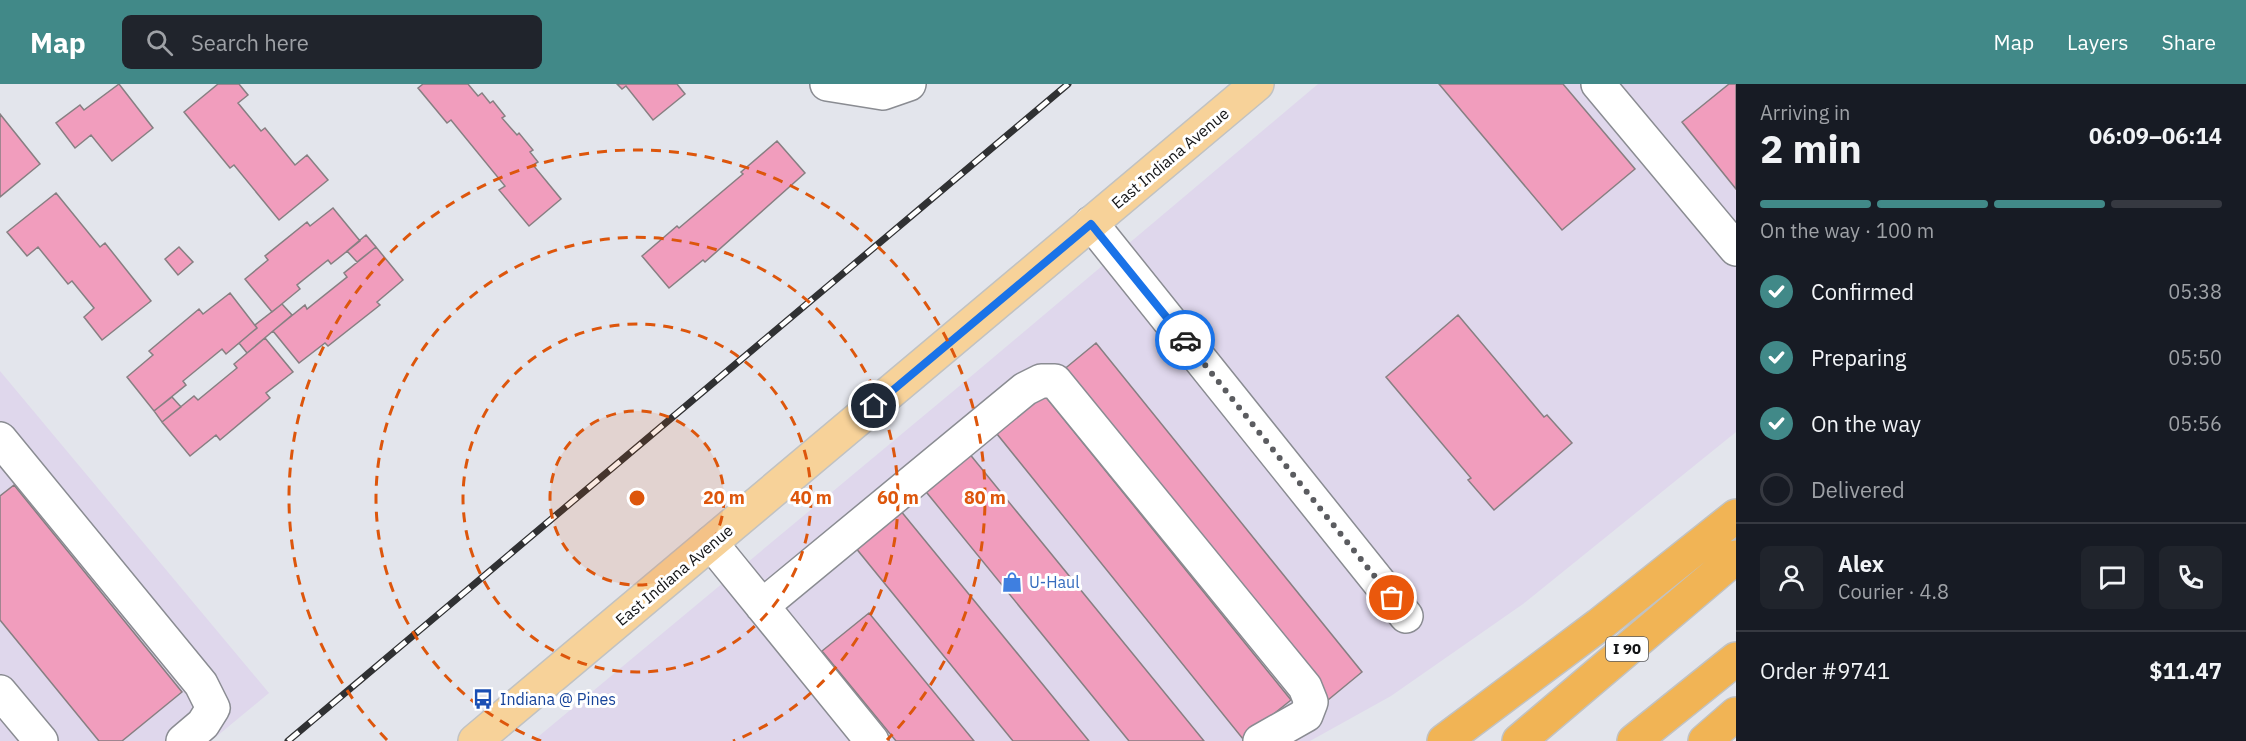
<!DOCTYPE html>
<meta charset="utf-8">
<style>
:root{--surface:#171b24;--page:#20242c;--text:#f1f3f6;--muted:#9ea1a6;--line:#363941;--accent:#418988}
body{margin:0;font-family:"IBM Plex Sans",sans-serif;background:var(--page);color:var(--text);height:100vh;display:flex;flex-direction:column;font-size:22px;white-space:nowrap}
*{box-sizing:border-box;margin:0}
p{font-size:20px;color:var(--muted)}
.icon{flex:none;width:33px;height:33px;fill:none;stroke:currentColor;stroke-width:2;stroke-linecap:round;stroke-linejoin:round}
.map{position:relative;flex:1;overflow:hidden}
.drawer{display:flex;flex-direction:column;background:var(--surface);width:510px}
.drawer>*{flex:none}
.pin{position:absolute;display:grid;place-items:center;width:51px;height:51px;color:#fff;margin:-26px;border:3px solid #fff;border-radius:50%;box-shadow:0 2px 6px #0007}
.courier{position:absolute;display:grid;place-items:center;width:60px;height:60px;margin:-30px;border:4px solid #1a73e8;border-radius:50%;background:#fff;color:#222;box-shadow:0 2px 8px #0007}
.head em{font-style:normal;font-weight:700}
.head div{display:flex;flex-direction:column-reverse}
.head{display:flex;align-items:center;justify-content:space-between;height:102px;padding:0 24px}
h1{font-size:39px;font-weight:700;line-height:45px}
.bar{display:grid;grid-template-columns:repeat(4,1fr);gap:9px 6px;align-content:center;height:72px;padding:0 24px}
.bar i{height:8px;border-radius:4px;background:var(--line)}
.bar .active{background:var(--accent)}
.bar p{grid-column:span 4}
.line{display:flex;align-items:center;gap:15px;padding:0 24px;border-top:2px solid var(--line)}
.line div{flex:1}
.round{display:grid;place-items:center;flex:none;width:63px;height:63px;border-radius:9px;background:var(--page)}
ol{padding:0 24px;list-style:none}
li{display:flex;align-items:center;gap:18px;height:66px}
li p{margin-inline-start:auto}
li .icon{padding:6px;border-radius:50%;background:var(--accent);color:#fff;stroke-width:4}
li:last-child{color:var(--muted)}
li i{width:33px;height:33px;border:3px solid var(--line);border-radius:50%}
header{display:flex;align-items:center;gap:36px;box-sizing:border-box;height:84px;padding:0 30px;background:var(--accent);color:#fff}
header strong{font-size:28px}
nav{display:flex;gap:33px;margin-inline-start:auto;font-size:21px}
.search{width:420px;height:54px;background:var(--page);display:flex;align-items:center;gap:15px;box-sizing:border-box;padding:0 21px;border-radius:9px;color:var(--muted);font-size:22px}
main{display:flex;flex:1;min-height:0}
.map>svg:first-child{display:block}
</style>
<header>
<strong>Map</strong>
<div class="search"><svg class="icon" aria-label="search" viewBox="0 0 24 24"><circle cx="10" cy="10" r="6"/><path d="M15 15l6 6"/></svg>Search here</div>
<nav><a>Map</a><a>Layers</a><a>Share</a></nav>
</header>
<main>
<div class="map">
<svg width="1736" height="657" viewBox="0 0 1736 657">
<rect width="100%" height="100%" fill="#e3e5ec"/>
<path fill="#dfd7ec" d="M1318,0H1736V348L1523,520L1391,612L1310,657H533L975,289Z
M0,287L269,609L211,657H0Z"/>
<path fill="#f19dbd" stroke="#877f82" stroke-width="1.5" d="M119,0L153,44L112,77L91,51L75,64L56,39L80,21L84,26Z
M218,0H239L248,11L238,19L261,47L265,44L295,81L307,71L328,96L279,136L234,81L230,84L184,28Z
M423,0H468L478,12L482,9L490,19L493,17L505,32L502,34L517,51L519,49L533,66L530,68L538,78L533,81L561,115L529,142L499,106L505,102L451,36L447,39L418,4Z
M617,0H677L685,10L653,36L626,2L622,5Z
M1439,0H1563L1635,85L1562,146Z
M1729,0H1736V105L1682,38Z
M0,30L40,80L0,113Z
M777,57L805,89L705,178L703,176L669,204L642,172L677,142L679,144L743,90L741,88Z
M56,109L100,163L105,159L151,217L102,256L84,233L94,224L72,197L68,200L38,163L27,172L7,148Z
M333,124L360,157L331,180L328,176L297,201L300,205L272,228L245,195L268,176L265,172L307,138L310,142Z
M366,151L376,163L357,178L347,167Z
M179,163L193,178L178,191L165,175Z
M376,163L403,196L377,218L380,221L328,262L325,259L299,279L273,247L305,221L307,225L347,193L344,189Z
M230,209L257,244L226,270L222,265L183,297L186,301L154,327L127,293L153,271L149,267L199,225L203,230Z
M282,220L292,231L247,269L239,259L257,244L255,241Z
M1458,231L1544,333L1547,331L1572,359L1494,426L1468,396L1471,394L1386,293Z
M265,254L293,288L266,309L270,314L220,356L216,351L190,372L162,338L194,312L198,316L237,284L234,280Z
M1096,259L1362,588L1328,616L1062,287Z
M1041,307L1291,616L1243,655L993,345Z
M172,313L181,323L162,338L154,327Z
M968,368L1204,657H1129L923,404Z
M14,401L182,608L122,657H99L0,536V412Z
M900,426L1089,657H1013L855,463Z
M869,529L974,657H896L822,567Z"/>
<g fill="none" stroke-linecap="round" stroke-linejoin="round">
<g stroke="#8a8c92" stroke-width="36">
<path id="minor" d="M827,0L883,9L909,0
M1598,0L1736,165
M1091,139L1406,532
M0,355L201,600L213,624L203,640L183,657
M711,459L872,657
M762,522L1025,305L1041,297H1055L1305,603L1311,618L1306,631L1260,657
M0,608L41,657"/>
</g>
<g stroke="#c1c2c2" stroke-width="36">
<path id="major" d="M475,657L1257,0"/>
</g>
<g stroke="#c1c2c2" stroke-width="36">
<path id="highway" d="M1444,657L1599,541L1736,432
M1519,657L1736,473
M1634,657L1736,575
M1705,657L1736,630"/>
</g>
<use href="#minor" stroke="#fff" stroke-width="33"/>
<use href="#major" stroke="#f7d299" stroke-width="33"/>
<use href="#highway" stroke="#f1b455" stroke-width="33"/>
<g stroke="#303133" stroke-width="7">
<path id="rail" d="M288,657L1068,0"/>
</g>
<use href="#rail" stroke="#fff" stroke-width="4.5" stroke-dasharray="14" stroke-linecap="butt"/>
</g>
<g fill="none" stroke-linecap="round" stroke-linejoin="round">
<path stroke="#5b5c60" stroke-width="6" stroke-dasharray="0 10.8" d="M1185,256L1392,514"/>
<path stroke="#1a73e8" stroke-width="8" d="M874,322L1091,140L1185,256"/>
</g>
<circle cx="637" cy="414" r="87" fill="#dd560c" fill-opacity=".12"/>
<g fill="none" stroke="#dd560c" stroke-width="3" stroke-dasharray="10 8">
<circle cx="637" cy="414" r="87"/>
<circle cx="637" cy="414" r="174"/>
<path d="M541 657A261 261 0 1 1 733 657"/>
<path d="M387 656A348 348 0 1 1 887 656"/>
</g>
<defs>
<g id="shop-bare" transform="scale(1.62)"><path d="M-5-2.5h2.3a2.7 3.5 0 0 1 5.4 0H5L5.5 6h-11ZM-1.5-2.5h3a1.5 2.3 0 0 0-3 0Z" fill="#3f7fe0" stroke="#fff" stroke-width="2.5" paint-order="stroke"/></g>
<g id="bus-bare" transform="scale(1.62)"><path d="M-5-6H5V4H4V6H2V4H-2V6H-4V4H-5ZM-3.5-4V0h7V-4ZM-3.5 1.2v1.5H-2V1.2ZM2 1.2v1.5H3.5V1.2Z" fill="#1a4fb4" stroke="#fff" stroke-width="2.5" paint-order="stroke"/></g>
</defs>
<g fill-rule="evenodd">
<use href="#shop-bare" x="1012" y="498"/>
<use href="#bus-bare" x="483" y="615"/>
</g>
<g text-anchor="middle" stroke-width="6" stroke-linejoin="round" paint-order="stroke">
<rect fill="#fff" stroke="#595a5b" stroke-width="1.5" x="1606" y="553" width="42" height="24" rx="4.5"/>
<g font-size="15" font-weight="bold" fill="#121315">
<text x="1627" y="570">I 90</text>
</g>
<g font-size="16" fill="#121315" stroke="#fff">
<text transform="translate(1170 74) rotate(-40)" y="6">East Indiana Avenue</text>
<text transform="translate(674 491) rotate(-40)" y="6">East Indiana Avenue</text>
</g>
<g font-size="16" fill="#366cbe" stroke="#fff" text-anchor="start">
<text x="1029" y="504">U-Haul</text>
</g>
<g font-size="16" fill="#164399" stroke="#fff" text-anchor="start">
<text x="500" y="621">Indiana @ Pines</text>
</g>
</g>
<circle cx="637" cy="414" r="9" fill="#dd560c" stroke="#fff" stroke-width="3"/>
<g font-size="18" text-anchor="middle" font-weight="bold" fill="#dd560c" stroke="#fff" stroke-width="6" stroke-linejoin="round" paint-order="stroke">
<text x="724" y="420">20 m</text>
<text x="811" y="420">40 m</text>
<text x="898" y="420">60 m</text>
<text x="985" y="420">80 m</text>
</g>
</svg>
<div class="pin" style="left:1392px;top:514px;background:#ea580c"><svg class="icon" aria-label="bag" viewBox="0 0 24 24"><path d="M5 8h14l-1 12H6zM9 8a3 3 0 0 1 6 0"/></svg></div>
<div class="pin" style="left:874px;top:322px;background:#1f2937"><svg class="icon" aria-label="home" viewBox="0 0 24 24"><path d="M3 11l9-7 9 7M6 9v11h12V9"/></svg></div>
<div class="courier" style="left:1185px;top:256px"><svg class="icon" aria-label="car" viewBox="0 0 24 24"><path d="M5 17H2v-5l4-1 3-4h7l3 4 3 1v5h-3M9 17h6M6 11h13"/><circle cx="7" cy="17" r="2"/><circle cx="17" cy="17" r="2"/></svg></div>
</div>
<section class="drawer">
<div class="head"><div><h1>2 min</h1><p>Arriving in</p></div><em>06:09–06:14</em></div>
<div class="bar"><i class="active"></i><i class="active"></i><i class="active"></i><i></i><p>On the way · 100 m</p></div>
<ol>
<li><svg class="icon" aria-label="check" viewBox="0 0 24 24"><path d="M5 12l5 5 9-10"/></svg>Confirmed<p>05:38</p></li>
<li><svg class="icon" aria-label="check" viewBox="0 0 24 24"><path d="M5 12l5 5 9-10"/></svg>Preparing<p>05:50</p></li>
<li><svg class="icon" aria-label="check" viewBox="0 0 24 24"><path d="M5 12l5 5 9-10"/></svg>On the way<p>05:56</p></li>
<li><i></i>Delivered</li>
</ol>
<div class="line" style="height:108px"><a class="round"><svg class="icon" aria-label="person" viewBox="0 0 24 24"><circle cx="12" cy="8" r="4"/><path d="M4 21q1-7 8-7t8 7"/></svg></a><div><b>Alex</b><p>Courier · 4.8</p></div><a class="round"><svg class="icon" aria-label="chat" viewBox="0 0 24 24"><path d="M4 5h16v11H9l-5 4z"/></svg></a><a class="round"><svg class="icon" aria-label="phone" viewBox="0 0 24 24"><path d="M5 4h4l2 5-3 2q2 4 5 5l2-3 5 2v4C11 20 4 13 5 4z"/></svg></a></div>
<div class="line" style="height:78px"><div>Order #9741</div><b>$11.47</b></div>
</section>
</main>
